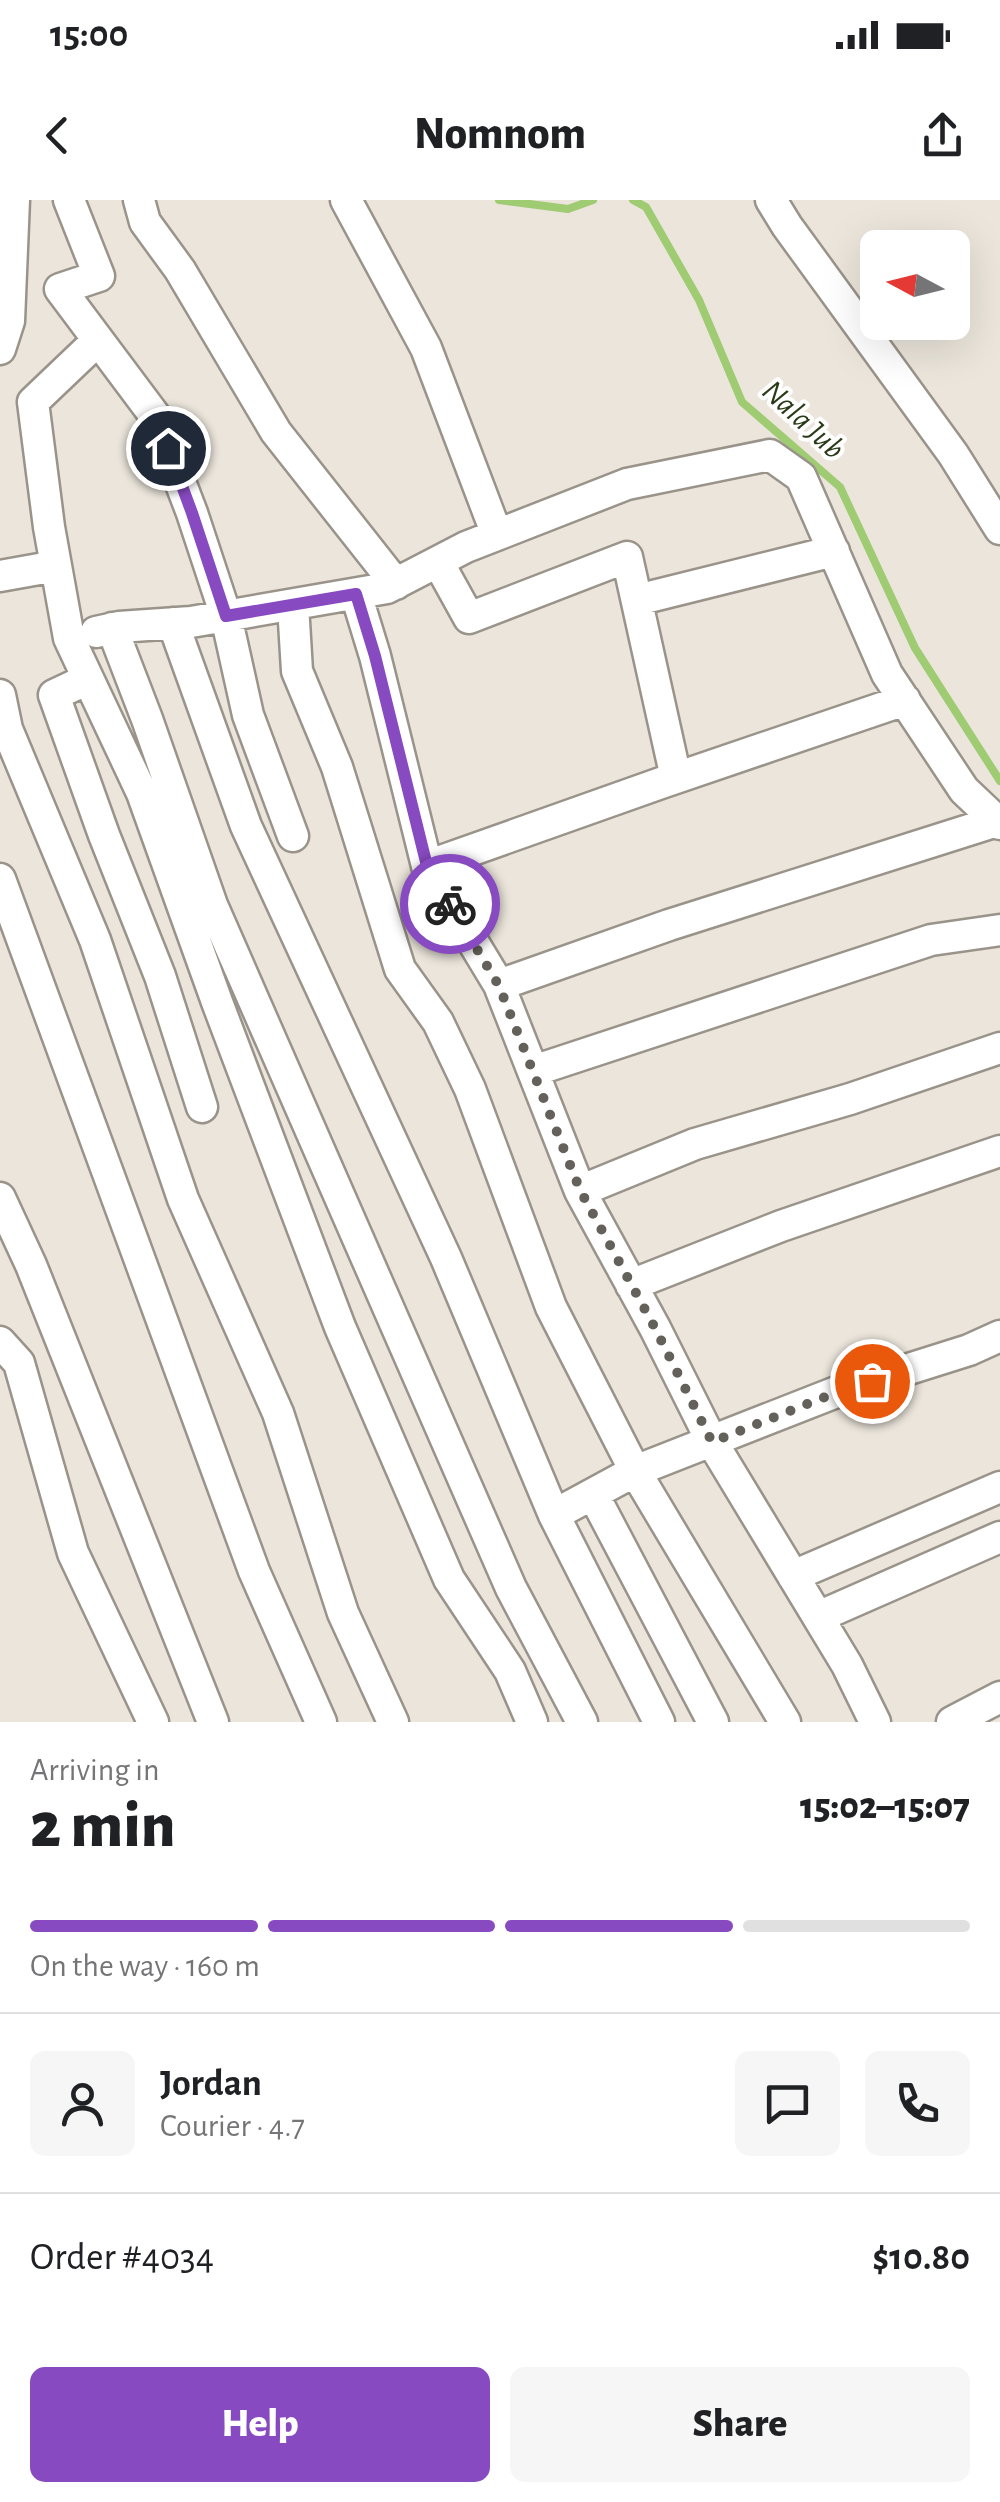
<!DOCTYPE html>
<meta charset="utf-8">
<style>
:root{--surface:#fff;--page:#f6f6f6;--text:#202124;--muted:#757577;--line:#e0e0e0;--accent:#874ac0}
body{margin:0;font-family:"Alegreya Sans",sans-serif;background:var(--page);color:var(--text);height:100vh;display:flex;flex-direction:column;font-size:38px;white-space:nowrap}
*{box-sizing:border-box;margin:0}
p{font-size:32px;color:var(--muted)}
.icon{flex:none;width:55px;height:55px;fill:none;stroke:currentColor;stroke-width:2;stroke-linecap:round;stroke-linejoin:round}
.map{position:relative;height:1522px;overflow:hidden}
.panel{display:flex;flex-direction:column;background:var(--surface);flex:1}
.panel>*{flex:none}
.needle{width:65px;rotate:277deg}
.tools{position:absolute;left:860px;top:30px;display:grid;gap:20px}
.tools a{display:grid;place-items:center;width:110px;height:110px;border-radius:15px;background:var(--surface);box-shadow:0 10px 40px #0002;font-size:50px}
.pin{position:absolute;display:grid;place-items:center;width:85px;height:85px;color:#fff;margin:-42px;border:5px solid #fff;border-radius:50%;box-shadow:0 2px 10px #0007}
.courier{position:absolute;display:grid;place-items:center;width:100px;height:100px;margin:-50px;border:8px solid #874ac0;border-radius:50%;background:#fff;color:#222;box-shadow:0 2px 12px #0007}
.summary em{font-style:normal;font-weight:800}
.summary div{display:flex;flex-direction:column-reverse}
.summary{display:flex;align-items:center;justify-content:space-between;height:170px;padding:0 30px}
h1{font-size:65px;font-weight:800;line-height:75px}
.bar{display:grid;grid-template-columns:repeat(4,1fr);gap:15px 10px;align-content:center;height:120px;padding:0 30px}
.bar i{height:12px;border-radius:8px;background:var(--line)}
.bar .on{background:var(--accent)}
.bar p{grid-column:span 4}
.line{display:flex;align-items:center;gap:25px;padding:0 30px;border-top:2px solid var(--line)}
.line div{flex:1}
.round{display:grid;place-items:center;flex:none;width:105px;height:105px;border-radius:15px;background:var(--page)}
.action{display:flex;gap:20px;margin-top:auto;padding:20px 30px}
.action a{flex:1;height:115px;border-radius:15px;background:var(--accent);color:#fff;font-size:40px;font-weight:800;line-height:115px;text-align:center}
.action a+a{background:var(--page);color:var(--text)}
.status{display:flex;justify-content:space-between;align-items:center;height:70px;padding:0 50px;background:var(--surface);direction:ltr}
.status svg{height:28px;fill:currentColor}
header{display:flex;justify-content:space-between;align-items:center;height:130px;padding:0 30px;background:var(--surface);font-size:45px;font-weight:800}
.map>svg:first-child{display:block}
</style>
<div class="status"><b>15:00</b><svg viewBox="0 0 49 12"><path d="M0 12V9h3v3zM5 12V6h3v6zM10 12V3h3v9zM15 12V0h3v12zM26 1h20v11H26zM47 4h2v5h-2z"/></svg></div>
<header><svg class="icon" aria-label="back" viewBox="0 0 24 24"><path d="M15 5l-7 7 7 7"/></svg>Nomnom<svg class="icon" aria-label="share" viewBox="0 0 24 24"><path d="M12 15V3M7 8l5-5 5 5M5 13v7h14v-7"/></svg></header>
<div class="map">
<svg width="1000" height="1522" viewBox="0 0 1000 1522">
<rect width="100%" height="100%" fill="#ebe5db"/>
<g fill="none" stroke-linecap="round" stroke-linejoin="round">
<path stroke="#9fcb73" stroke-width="8" d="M499,0L568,9L593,0
M633,0L646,7L699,100L742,202L840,287L915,448L1000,581"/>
<g stroke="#99938a" stroke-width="35">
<path id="street" d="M69,0L99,76L60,89L155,216L192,313L226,416L248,515L293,636
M139,0L145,22L180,70L276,232L396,384
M346,0L426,148L497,335
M771,0L787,26L953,254L1000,329
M97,141L33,202L49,327L69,438L142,593L217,802L340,1127L449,1379L510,1471L532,1522
M0,149L9,121L14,0
M438,362L469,418L627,357L676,578
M0,376L56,366
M356,394L375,456L427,666L499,785L580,991L655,1128L712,1242L847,1465L875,1522
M637,400L834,351
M293,405L297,471L337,567L400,769L438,822L470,889L551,1107L635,1271L785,1522
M173,423L246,626L446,1058L554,1315L659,1522
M112,428L147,519L212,705L511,1388L582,1522
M96,432L119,427L191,422L387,388L466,347L627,284L770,255L801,277L887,474L964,590L1000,624
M88,479L54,495L104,635L160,776L202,907
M0,495L7,529L95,740L183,999L278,1213L343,1413L393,1522
M427,666L661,583L905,500
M0,679L254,1371L321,1522
M499,785L669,725L997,621
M533,871L931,740L1000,730
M580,991L695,944L850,899L1000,848
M0,998L31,1065L213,1522
M631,1085L781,1026L1000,951
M0,1142L19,1163L73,1353L153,1522
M593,1294L713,1522
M554,1315L635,1271L839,1191L969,1150L1000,1136
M793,1376L1000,1287
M818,1417L1000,1337
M952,1522L1000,1497"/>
</g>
<use href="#street" stroke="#fff" stroke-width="30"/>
</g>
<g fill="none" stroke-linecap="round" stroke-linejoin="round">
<path stroke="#64605a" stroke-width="10" stroke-dasharray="0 18" d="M450,704L499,786L580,990L655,1128L712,1242L840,1191L872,1181"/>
<path stroke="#874ac0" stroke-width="12" d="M168,248L192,313L226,416L356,394L375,456L427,666L450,704"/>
</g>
<g text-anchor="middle" stroke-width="8" stroke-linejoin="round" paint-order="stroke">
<g font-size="32" font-style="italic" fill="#293a16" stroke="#fff">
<text transform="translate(804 219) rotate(43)" y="11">Nala Jub</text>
</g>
</g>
</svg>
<div class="tools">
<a><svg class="needle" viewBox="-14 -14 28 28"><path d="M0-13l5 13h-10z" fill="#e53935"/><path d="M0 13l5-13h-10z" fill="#757577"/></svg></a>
</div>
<div class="pin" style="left:872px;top:1181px;background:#ea580c"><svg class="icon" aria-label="bag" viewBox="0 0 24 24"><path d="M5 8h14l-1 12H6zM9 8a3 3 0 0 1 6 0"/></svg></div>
<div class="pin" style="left:168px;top:248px;background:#1f2937"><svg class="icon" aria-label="home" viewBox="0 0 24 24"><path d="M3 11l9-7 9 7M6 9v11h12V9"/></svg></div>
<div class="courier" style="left:450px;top:704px"><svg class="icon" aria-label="bike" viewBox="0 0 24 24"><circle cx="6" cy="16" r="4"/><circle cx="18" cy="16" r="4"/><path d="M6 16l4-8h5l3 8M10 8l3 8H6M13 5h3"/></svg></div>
</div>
<section class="panel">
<div class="summary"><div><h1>2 min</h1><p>Arriving in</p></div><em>15:02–15:07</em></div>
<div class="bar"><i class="on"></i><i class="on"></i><i class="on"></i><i></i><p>On the way · 160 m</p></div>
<div class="line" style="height:180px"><a class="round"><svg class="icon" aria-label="person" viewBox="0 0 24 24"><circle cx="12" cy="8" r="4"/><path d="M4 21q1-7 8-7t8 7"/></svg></a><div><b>Jordan</b><p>Courier · 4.7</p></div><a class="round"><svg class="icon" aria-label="chat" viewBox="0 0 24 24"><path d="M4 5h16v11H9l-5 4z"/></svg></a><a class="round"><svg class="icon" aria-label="phone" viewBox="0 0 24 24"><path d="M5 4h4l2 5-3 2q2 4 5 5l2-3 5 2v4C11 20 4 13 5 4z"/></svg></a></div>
<div class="line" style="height:130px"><div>Order #4034</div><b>$10.80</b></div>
<div class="action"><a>Help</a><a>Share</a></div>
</section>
